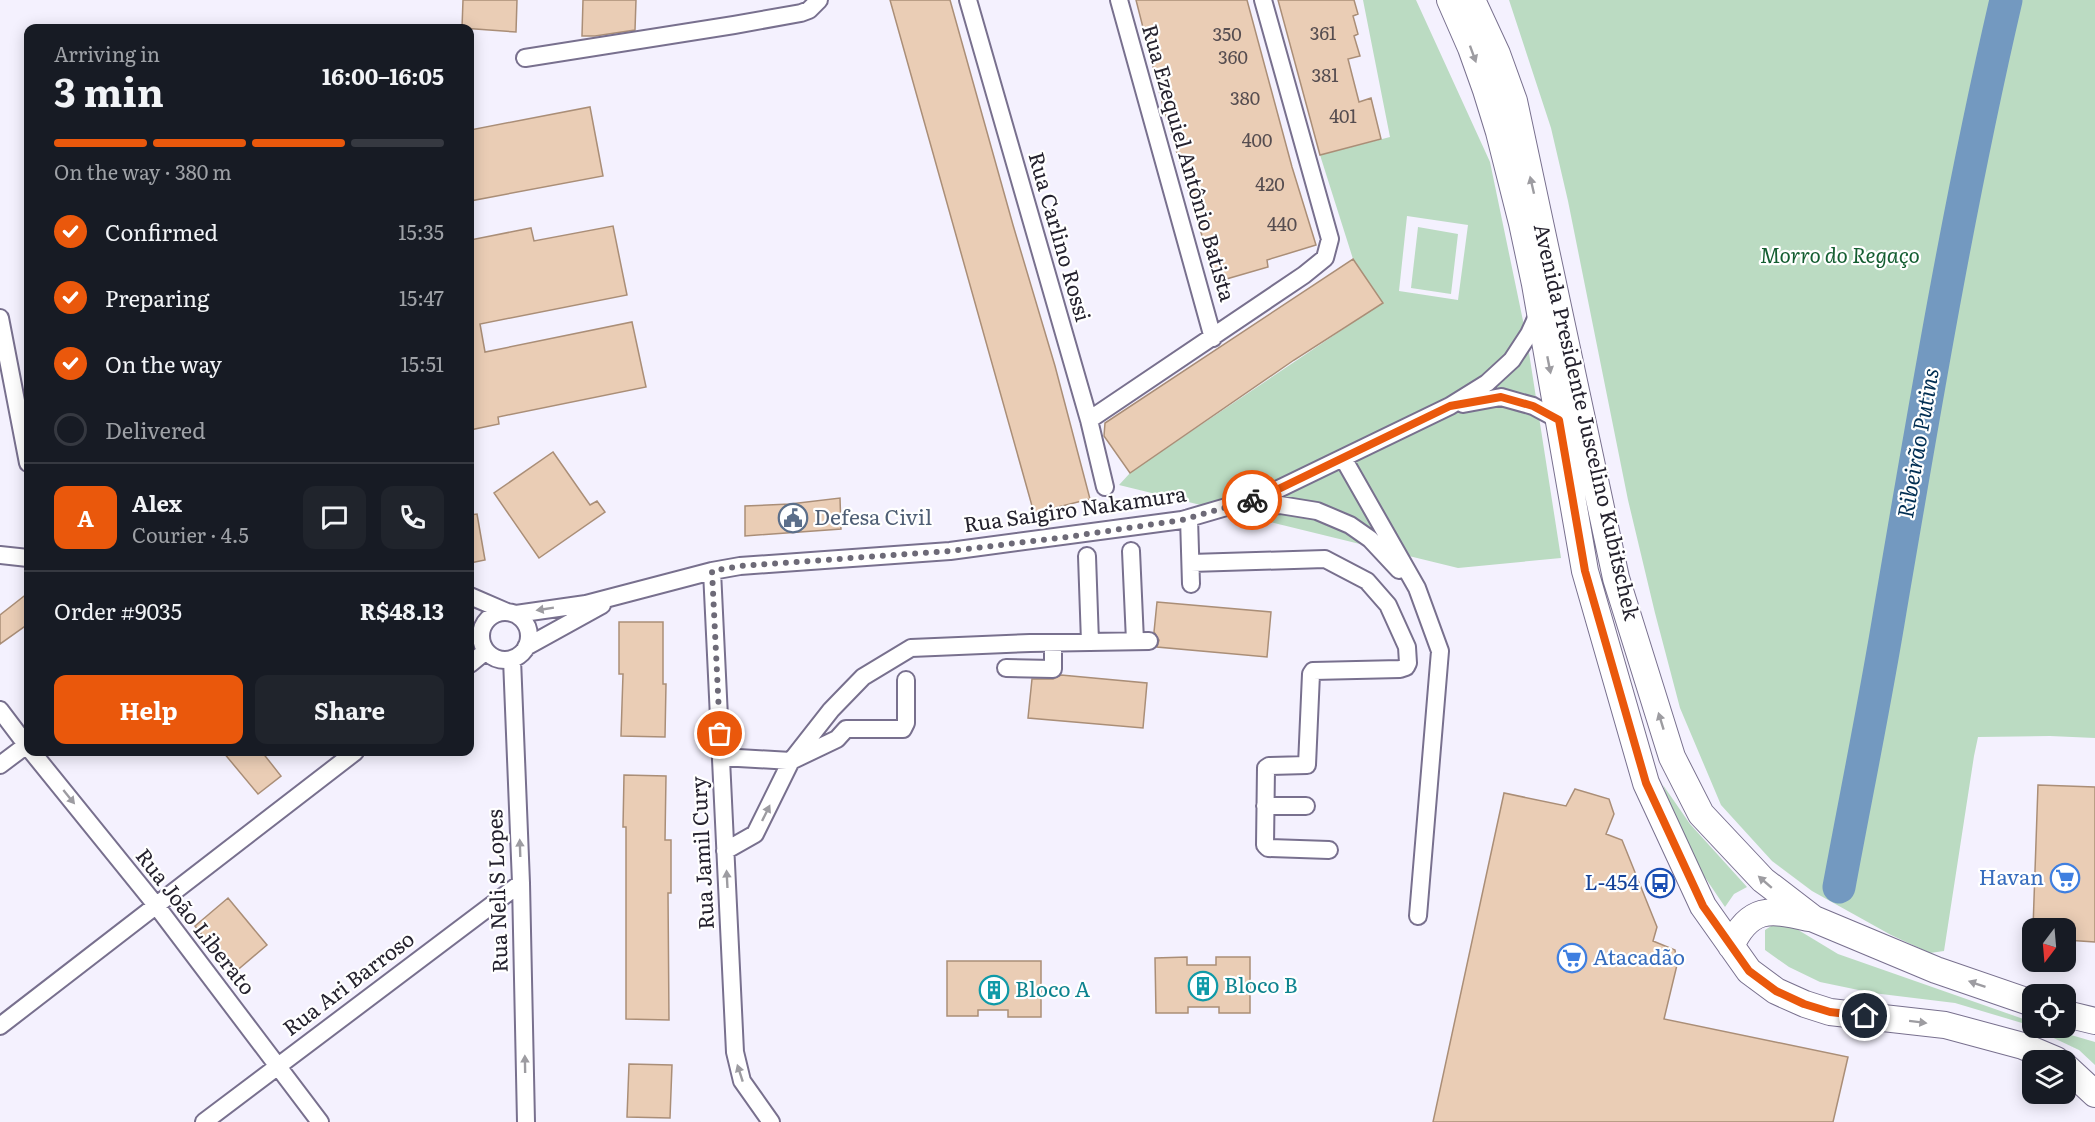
<!DOCTYPE html>
<meta charset="utf-8">
<style>
:root{--surface:#171b24;--page:#20242c;--text:#f1f3f6;--muted:#9ea1a6;--line:#363941;--accent:#ea580c}
body{margin:0;font-family:Literata,serif;background:var(--page);color:var(--text);height:100vh;display:flex;flex-direction:column;font-size:22px;white-space:nowrap}
*{box-sizing:border-box;margin:0}
p{font-size:20px;color:var(--muted)}
.icon{flex:none;width:33px;height:33px;fill:none;stroke:currentColor;stroke-width:2;stroke-linecap:round;stroke-linejoin:round}
.map{position:relative;flex:1;overflow:hidden}
.sheet{position:absolute;left:24px;top:24px;width:450px;height:732px;display:flex;flex-direction:column;background:var(--surface);border-radius:12px;box-shadow:0 3px 15px #0003}
.sheet>*{flex:none}
.needle{width:39px;rotate:196deg}
.fabs{position:absolute;left:2022px;top:918px;display:grid;gap:12px}
.fabs a{display:grid;place-items:center;width:54px;height:54px;border-radius:12px;background:var(--surface);box-shadow:0 3px 15px #0003;font-size:30px}
.pin{position:absolute;display:grid;place-items:center;width:51px;height:51px;color:#fff;margin:-26px;border:3px solid #fff;border-radius:50%;box-shadow:0 2px 6px #0007}
.courier{position:absolute;display:grid;place-items:center;width:60px;height:60px;margin:-30px;border:4px solid #ea580c;border-radius:50%;background:#fff;color:#222;box-shadow:0 2px 8px #0007}
.overview em{font-style:normal;font-weight:700}
.overview div{display:flex;flex-direction:column-reverse}
.overview{display:flex;align-items:center;justify-content:space-between;height:102px;padding:0 30px}
h1{font-size:39px;font-weight:700;line-height:45px}
.bar{display:grid;grid-template-columns:repeat(4,1fr);gap:9px 6px;align-content:center;height:72px;padding:0 30px}
.bar i{height:8px;border-radius:4px;background:var(--line)}
.bar .selected{background:var(--accent)}
.bar p{grid-column:span 4}
.line{display:flex;align-items:center;gap:15px;padding:0 30px;border-top:2px solid var(--line)}
.line div{flex:1}
.round{display:grid;place-items:center;flex:none;width:63px;height:63px;border-radius:12px;background:var(--page)}
ol{padding:0 30px;list-style:none}
li{display:flex;align-items:center;gap:18px;height:66px}
li p{margin-inline-start:auto}
li .icon{padding:6px;border-radius:50%;background:var(--accent);color:#fff;stroke-width:4}
li:last-child{color:var(--muted)}
li i{width:33px;height:33px;border:3px solid var(--line);border-radius:50%}
.cta{display:flex;gap:12px;margin-top:auto;padding:12px 30px}
.cta a{flex:1;height:69px;border-radius:12px;background:var(--accent);color:#fff;font-size:24px;font-weight:700;line-height:69px;text-align:center}
.cta a+a{background:var(--page);color:var(--text)}
.map>svg:first-child{display:block}
</style>
<div class="map">
<svg width="2095" height="1122" viewBox="0 0 2095 1122">
<rect width="100%" height="100%" fill="#f4f1fe"/>
<path fill="#bbdbc2" fill-rule="evenodd" d="M1363,0H1416L1490,162L1527,340L1561,558L1458,568L1119,485L1130,473L1168,447L1382,303L1353,259L1320,155L1390,137ZM1407,216L1468,225L1458,300L1399,291Z
M1509,0H2095V738L2050,736L1978,737L1974,756L1944,951L1930,953L1891,935L1812,891L1772,861L1721,805L1680,708L1655,613L1628,500L1568,201L1551,128Z
M1418,227L1458,234L1451,294L1411,288Z
M1663,785L1690,824L1747,887L1734,894L1725,907L1696,864L1671,810Z
M1785,922L1838,954L2032,1022V1028H2047L2095,1042V1065L2079,1050L2022,1023L1955,1003L1873,993L1820,982L1789,967L1765,950V930L1776,923Z"/>
<g fill="none" stroke-linecap="round" stroke-linejoin="round">
<path stroke="#7399c0" stroke-width="33" d="M1839,887C1856,795 1875,703 1890,611C1925,406 1959,202 2006,0"/>
</g>
<path fill="#eacdb5" stroke="#aa8e77" stroke-width="1.5" d="M463,0H517L516,32L462,28Z
M583,0H636L635,30L595,36H582Z
M890,0H950L1013,225L1055,366L1090,499L1034,513Z
M1136,0H1247L1292,167L1316,245L1267,260L1268,267L1216,282L1164,110Z
M1278,0H1354L1358,14L1353,16L1358,34L1354,36L1360,56L1348,59L1359,102L1371,98L1381,139L1320,155Z
M590,107L603,176L470,201V130Z
M613,226L627,295L480,324L485,352L632,322L646,387L498,417L499,424L470,430V240L531,228L534,241Z
M1353,259L1383,303L1294,360L1130,473L1104,436L1105,423Z
M553,452L590,505L597,501L605,512L539,558L494,493Z
M840,498L841,529L745,536V506L790,504Z
M477,514L485,560L470,563V515Z
M28,593V624L0,644V615Z
M1157,602L1271,612L1267,657L1157,647L1159,640L1154,632Z
M619,622H663V684H666L665,737L621,736L623,674H619Z
M1061,675L1147,683L1143,728L1028,718L1032,679H1053Z
M223,752H262L281,776L258,794Z
M624,775L666,776L665,840H671V893H668L669,1020L626,1019V827H623Z
M2038,785L2095,787V942L2066,940V928H2033Z
M1575,789L1609,799L1614,814L1606,834L1622,840L1657,927L1653,941L1675,950L1677,965L1664,1019L1848,1057L1833,1122H1433L1504,793L1566,806Z
M228,898L267,945L234,973L195,926Z
M1187,957V965H1216V957H1250V1013H1219V1007H1188V1013H1156L1155,958Z
M947,961H1041V1017H1008V1010H978V1016H947Z
M629,1064L672,1065L670,1118L627,1117Z"/>
<g fill="none" stroke-linecap="round" stroke-linejoin="round">
<g stroke="#78708e" stroke-width="20">
<path id="minor" d="M968,0L1089,420L1105,487
M1119,0L1213,338
M525,58L734,25L801,13L809,10L819,0
M0,318L28,463
M1463,404L1501,397L1533,406L1559,420
M1089,420L1304,275L1325,258L1330,239L1263,0
M1343,458L1417,588L1440,651L1418,916
M1248,508L1280,505L1317,511L1350,525L1370,539L1399,570
M1189,518L1191,584
M1131,551L1135,641
M0,555L28,558
M1087,556L1090,642
M1191,563L1325,559L1367,581L1388,605L1407,647L1408,663L1406,667L1400,669L1313,671L1311,674L1307,765L1269,766L1266,768L1265,845L1268,848L1329,850
M712,571L735,1052L742,1081L771,1122
M470,596L507,612
M481 636a24 24 0 1 1 48 0a24 24 0 1 1-48 0Z
M516,614L586,604L712,571L740,566L950,551L1182,520L1264,496L1450,406L1487,383L1512,360L1529,334L1539,312
M526,647L602,605
M512,659L521,883L526,1122
M470,664L486,651
M1006,668L1053,669V643
M0,710L28,747
M32,752L155,904L320,1122
M721,757L791,761L837,739L846,729H903L906,723V680
M0,765L28,744
M1265,806H1306
M725,851L755,834L791,761L831,710L863,677L911,648L1030,643L1149,641
M0,1026L355,752
M204,1122L521,883"/>
</g>
<g stroke="#78708e" stroke-width="28">
<path id="primary" d="M1450,0L1471,48L1486,90L1499,132L1522,223L1535,284L1585,571L1646,783L1703,906L1749,971L1776,991L1805,1004L1830,1012L1945,1025L2023,1046L2056,1060
M1472,0L1497,54L1514,101L1616,578L1672,757L1701,814L1763,880L1814,919L1936,970L2032,1003
M1731,946C1749,907 1770,908 1808,918
M2066,1014L2095,1021
M2066,1067L2095,1094"/>
</g>
<use href="#minor" stroke="#fff" stroke-width="16"/>
<use href="#primary" stroke="#fff" stroke-width="26"/>
</g>
<defs><path id="oneway-solid" d="M-6-.8H1V-3.2L6.5 0L1 3.2V.8H-6Z" transform="scale(1.5)"/></defs>
<g fill="#9d9ca1">
<use href="#oneway-solid" transform="translate(1473 54) rotate(70)"/>
<use href="#oneway-solid" transform="translate(1532 185) rotate(-103)"/>
<use href="#oneway-solid" transform="translate(1549 365) rotate(79)"/>
<use href="#oneway-solid" transform="translate(545 609) rotate(171)"/>
<use href="#oneway-solid" transform="translate(1661 721) rotate(-107)"/>
<use href="#oneway-solid" transform="translate(69 797) rotate(51)"/>
<use href="#oneway-solid" transform="translate(766 813) rotate(-64)"/>
<use href="#oneway-solid" transform="translate(520 848) rotate(-92)"/>
<use href="#oneway-solid" transform="translate(727 879) rotate(-93)"/>
<use href="#oneway-solid" transform="translate(1765 882) rotate(-139)"/>
<use href="#oneway-solid" transform="translate(1977 984) rotate(-161)"/>
<use href="#oneway-solid" transform="translate(1918 1022) rotate(7)"/>
<use href="#oneway-solid" transform="translate(525 1064) rotate(-91)"/>
<use href="#oneway-solid" transform="translate(740 1073) rotate(-108)"/>
</g>
<g fill="none" stroke-linecap="round" stroke-linejoin="round">
<path stroke="#6d6a77" stroke-width="6" stroke-dasharray="0 10.8" d="M720,734L712,571L740,566L950,551L1067,537L1182,520L1252,500"/>
<path stroke="#ea580c" stroke-width="8" d="M1252,500L1264,496L1450,406L1501,397L1533,406L1559,420L1585,571L1646,783L1703,906L1749,971L1776,991L1804,1004L1830,1012L1865,1016"/>
</g>
<defs>
<g id="civic-ring" transform="scale(1.5)"><circle r="9.5" fill="#fff" stroke="#5c6f8a" stroke-width="1.5"/><path d="M-.6-6.5H3V-4.5H.6V-3L4-1V1h2V6H-6V1h2V-1L-.6-3ZM-1.2 2.5V6h2.4V2.5Z" fill="#5c6f8a"/></g>
<g id="supermarket-ring" transform="scale(1.5)"><circle r="9.5" fill="#fff" stroke="#3f7fe0" stroke-width="1.5"/><path d="M-6-5.5h2.5l.6 2H6L4.5 2H-2.5L-4.4-4H-6ZM-1.5 3.2a1.3 1.3 0 1 0 .1 0ZM3 3.2a1.3 1.3 0 1 0 .1 0Z" fill="#3f7fe0"/></g>
<g id="bus-ring" transform="scale(1.5)"><circle r="9.5" fill="#fff" stroke="#1a4fb4" stroke-width="1.5"/><path d="M-5-6H5V4H4V6H2V4H-2V6H-4V4H-5ZM-3.5-4V0h7V-4ZM-3.5 1.2v1.5H-2V1.2ZM2 1.2v1.5H3.5V1.2Z" fill="#1a4fb4"/></g>
<g id="building-ring" transform="scale(1.5)"><circle r="9.5" fill="#fff" stroke="#0f9aa8" stroke-width="1.5"/><path d="M-4-6H4V6H1V3H-1V6H-4ZM-2.5-4.3h1.7v1.8h-1.7ZM.8-4.3h1.7v1.8H.8ZM-2.5-1h1.7V.8h-1.7ZM.8-1h1.7V.8H.8Z" fill="#0f9aa8"/></g>
</defs>
<g fill-rule="evenodd">
<use href="#civic-ring" x="793" y="518"/>
<use href="#supermarket-ring" x="2065" y="878"/>
<use href="#bus-ring" x="1660" y="883"/>
<use href="#supermarket-ring" x="1572" y="958"/>
<use href="#building-ring" x="1203" y="986"/>
<use href="#building-ring" x="994" y="990"/>
</g>
<g text-anchor="middle" stroke-width="4.5" stroke-linejoin="round" paint-order="stroke">
<g font-size="18" fill="#564d50">
<text x="1323" y="40">361</text>
<text x="1227" y="41">350</text>
<text x="1233" y="64">360</text>
<text x="1325" y="82">381</text>
<text x="1245" y="105">380</text>
<text x="1343" y="123">401</text>
<text x="1257" y="147">400</text>
<text x="1270" y="191">420</text>
<text x="1282" y="231">440</text>
</g>
<g font-size="21" fill="#25222e" stroke="#fff">
<text transform="translate(1188 163) rotate(74)" y="7">Rua Ezequiel Antônio Batista</text>
<text transform="translate(1059 237) rotate(74)" y="7">Rua Carlino Rossi</text>
<text transform="translate(1586 422) rotate(77)" y="7">Avenida Presidente Juscelino Kubitschek</text>
<text transform="translate(1075 510) rotate(-8)" y="7">Rua Saigiro Nakamura</text>
<text transform="translate(703 853) rotate(-93)" y="7">Rua Jamil Cury</text>
<text transform="translate(498 891) rotate(-92)" y="7">Rua Neli S Lopes</text>
<text transform="translate(195 922) rotate(52)" y="7">Rua João Liberato</text>
<text transform="translate(349 984) rotate(-37)" y="7">Rua Ari Barroso</text>
</g>
<g font-size="21" font-style="italic" fill="#145e31" stroke="#fff">
<text x="1840" y="263">Morro do Regaço</text>
</g>
<g font-size="21" fill="#4e5e75" stroke="#fff" text-anchor="start">
<text x="814" y="525">Defesa Civil</text>
</g>
<g font-size="21" fill="#366cbe" stroke="#fff" text-anchor="end">
<text x="2044" y="885">Havan</text>
<text x="1593" y="965" text-anchor="start">Atacadão</text>
</g>
<g font-size="21" fill="#164399" stroke="#fff" text-anchor="end">
<text x="1639" y="890">L-454</text>
</g>
<g font-size="21" fill="#0d838f" stroke="#fff" text-anchor="start">
<text x="1224" y="993">Bloco B</text>
<text x="1015" y="997">Bloco A</text>
</g>
<g font-size="22" font-style="italic" fill="#002e53" stroke="#fff">
<text transform="translate(1918 443) rotate(-80)" y="8">Ribeirão Putins</text>
</g>
</g>
</svg>
<div class="fabs">
<a><svg class="needle" viewBox="-14 -14 28 28"><path d="M0-13l5 13h-10z" fill="#e53935"/><path d="M0 13l5-13h-10z" fill="#9ea1a6"/></svg></a>
<a><svg class="icon" aria-label="locate" viewBox="0 0 24 24"><circle cx="12" cy="12" r="6"/><path d="M12 2v4M12 18v4M2 12h4M18 12h4"/></svg></a>
<a><svg class="icon" aria-label="layers" viewBox="0 0 24 24"><path d="M12 4l9 5-9 5-9-5zM3 14l9 5 9-5"/></svg></a>
</div>
<div class="pin" style="left:720px;top:734px;background:#ea580c"><svg class="icon" aria-label="bag" viewBox="0 0 24 24"><path d="M5 8h14l-1 12H6zM9 8a3 3 0 0 1 6 0"/></svg></div>
<div class="pin" style="left:1865px;top:1016px;background:#1f2937"><svg class="icon" aria-label="home" viewBox="0 0 24 24"><path d="M3 11l9-7 9 7M6 9v11h12V9"/></svg></div>
<div class="courier" style="left:1252px;top:500px"><svg class="icon" aria-label="bike" viewBox="0 0 24 24"><circle cx="6" cy="16" r="4"/><circle cx="18" cy="16" r="4"/><path d="M6 16l4-8h5l3 8M10 8l3 8H6M13 5h3"/></svg></div>
<section class="sheet">
<div class="overview"><div><h1>3 min</h1><p>Arriving in</p></div><em>16:00–16:05</em></div>
<div class="bar"><i class="selected"></i><i class="selected"></i><i class="selected"></i><i></i><p>On the way · 380 m</p></div>
<ol>
<li><svg class="icon" aria-label="check" viewBox="0 0 24 24"><path d="M5 12l5 5 9-10"/></svg>Confirmed<p>15:35</p></li>
<li><svg class="icon" aria-label="check" viewBox="0 0 24 24"><path d="M5 12l5 5 9-10"/></svg>Preparing<p>15:47</p></li>
<li><svg class="icon" aria-label="check" viewBox="0 0 24 24"><path d="M5 12l5 5 9-10"/></svg>On the way<p>15:51</p></li>
<li><i></i>Delivered</li>
</ol>
<div class="line" style="height:108px"><b class="round" style="background:var(--accent);color:#fff">A</b><div><b>Alex</b><p>Courier · 4.5</p></div><a class="round"><svg class="icon" aria-label="chat" viewBox="0 0 24 24"><path d="M4 5h16v11H9l-5 4z"/></svg></a><a class="round"><svg class="icon" aria-label="phone" viewBox="0 0 24 24"><path d="M5 4h4l2 5-3 2q2 4 5 5l2-3 5 2v4C11 20 4 13 5 4z"/></svg></a></div>
<div class="line" style="height:78px"><div>Order #9035</div><b>R$48.13</b></div>
<div class="cta"><a>Help</a><a>Share</a></div>
</section>
</div>
